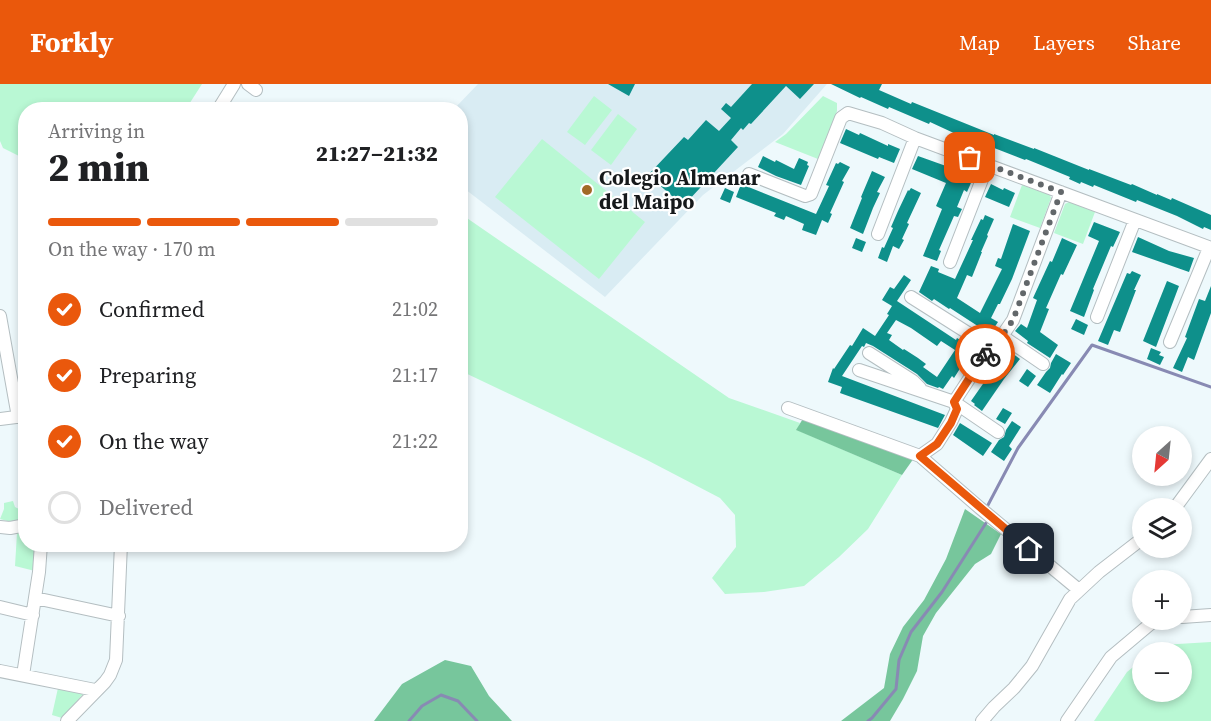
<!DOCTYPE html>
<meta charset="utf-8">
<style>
:root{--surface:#fff;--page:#f2f2f2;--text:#202124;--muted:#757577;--line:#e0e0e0;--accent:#ea580c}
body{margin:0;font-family:"Source Serif 4",serif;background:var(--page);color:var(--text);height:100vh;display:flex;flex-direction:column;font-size:22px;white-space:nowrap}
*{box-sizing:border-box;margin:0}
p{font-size:20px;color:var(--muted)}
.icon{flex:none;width:33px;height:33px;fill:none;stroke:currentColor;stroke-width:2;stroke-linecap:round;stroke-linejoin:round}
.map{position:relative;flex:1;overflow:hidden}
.details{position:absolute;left:18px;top:18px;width:450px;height:450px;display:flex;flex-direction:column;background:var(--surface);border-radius:24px;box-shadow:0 3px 9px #0003}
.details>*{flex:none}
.needle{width:39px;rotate:207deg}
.tools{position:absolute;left:1132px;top:342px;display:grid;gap:12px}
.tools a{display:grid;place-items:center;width:60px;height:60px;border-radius:50%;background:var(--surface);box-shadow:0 3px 9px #0003;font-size:30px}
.pin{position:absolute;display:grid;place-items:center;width:51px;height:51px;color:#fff;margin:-26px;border-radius:12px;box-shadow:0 3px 9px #0006}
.courier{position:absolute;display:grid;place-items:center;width:60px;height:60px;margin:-30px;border:4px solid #ea580c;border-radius:50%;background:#fff;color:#222;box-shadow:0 2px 8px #0007}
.headline em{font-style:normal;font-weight:800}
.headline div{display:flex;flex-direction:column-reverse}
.headline{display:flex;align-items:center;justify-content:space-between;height:102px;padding:0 30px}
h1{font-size:39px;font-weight:800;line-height:45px}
.bar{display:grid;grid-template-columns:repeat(4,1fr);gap:9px 6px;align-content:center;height:72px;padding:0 30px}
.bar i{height:8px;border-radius:4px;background:var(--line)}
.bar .on{background:var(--accent)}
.bar p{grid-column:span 4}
ol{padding:0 30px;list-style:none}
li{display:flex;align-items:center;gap:18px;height:66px}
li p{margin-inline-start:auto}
li .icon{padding:6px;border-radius:50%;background:var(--accent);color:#fff;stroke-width:4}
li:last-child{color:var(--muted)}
li i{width:33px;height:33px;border:3px solid var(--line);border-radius:50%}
header{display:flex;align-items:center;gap:36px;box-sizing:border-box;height:84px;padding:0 30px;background:var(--accent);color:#fff}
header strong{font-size:28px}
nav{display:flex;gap:33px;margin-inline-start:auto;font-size:21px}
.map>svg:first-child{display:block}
</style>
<header>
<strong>Forkly</strong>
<nav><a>Map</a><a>Layers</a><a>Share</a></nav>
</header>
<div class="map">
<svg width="1211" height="637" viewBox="0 0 1211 637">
<rect width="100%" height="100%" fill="#eef9fc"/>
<path fill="#d9ecf3" d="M478,0H827L783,50L703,111L605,213L461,102L460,26H453Z"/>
<path fill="#b9f8d4" d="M0,0H202L186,25L26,26L25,75L3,64L0,57Z
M594,12L612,26L585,61L567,48Z
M823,12L837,19V27L818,75L775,58L786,50Z
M618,30L637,45L611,81L591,66Z
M542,55L645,138L599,195L495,113Z
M1022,101L1050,111L1051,114L1040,144L1010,133Z
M1069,118L1095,128L1083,160L1054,149L1065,120Z
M461,130L729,314L800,339L797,346L902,391L868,445L839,473L804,502L764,508L725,510L712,494L736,463L735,431L720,414L647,376L552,330L461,287Z
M13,417L15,423L21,426L23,437L11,438L0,435L4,425V419Z
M25,448L26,460L37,461L35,487L15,482L17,449Z
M1211,558V637H1094L1127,588L1143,575V608H1182V568H1151L1161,561Z
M58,604L84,609L62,634L52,631Z"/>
<path fill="#77c69c" d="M804,333L914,374L902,391L796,346Z
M965,425L1001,450L991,470L975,480L936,529L923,552L917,587L903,615L890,637H841L884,604L890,570L903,543L924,516L946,475Z
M445,576L471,582L489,612L512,637H374L402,600Z"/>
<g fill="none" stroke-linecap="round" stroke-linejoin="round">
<path stroke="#888ab3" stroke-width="3" d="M988,421L1018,364L1092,261L1211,303
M409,637L422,622L441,611L458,617L477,637
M868,637L872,634L896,605L899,576L911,548L942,508L986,439"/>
</g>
<path fill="#0e908b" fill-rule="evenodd" d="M608,0H635L629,12Z
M752,0H814L800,15L786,2L751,40L749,39L743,46L741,44L731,56L738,63L687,118L680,119L648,91L684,53L688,56L706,36L719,47L731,34L721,25L726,19L731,23Z
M831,0H882L879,6L911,20L912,18L994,51V50L1034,65V64L1089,86V85L1131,101L1132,100L1157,111V110L1171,116L1172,114L1211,131V146L1204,143L1203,145L1177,132L1137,116L1136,118L1094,101L1093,103L1081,98L1080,100L1069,95L1070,93L1026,75L1025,76L971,55V57L930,38L929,40L889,23L888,25L861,13L860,14Z
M846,45L859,51L860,49L888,62V60L900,65L894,79L879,73L878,75L840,59Z
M763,72L775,78L776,76L794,85L799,74L808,78L807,81L809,82L801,101L776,92L758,83Z
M918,72L974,92L967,108L964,106L957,123L962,125L958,133L954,132L939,166L941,167L937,177L923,172L942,125L936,122L946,99L912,85Z
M840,78L850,83L842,97L844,98L830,129L832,130L828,139L822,136L816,151L802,146L804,140L786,132L784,136L774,132L776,129L736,113L741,100L816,130L829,102L826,101L836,79L838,80Z
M872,87L885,93L877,108L880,109L873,124L863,150L850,144L862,114L861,113Z
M991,100L1003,106L1004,104L1015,109L1009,123L985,113Z
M725,104L734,108L730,119L720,115Z
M911,104L921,109L907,139L909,140L902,155L904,156L899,165L893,162L887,178L878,174L882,163L884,164L893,144L891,143L898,127L908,106L909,107Z
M985,131L994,135L987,151L988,152L981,168H982L972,193L967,191L957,214L980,229L1002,185L995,182L998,174L1001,175L1013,140L1030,147L1012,195L1000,220H998L991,234L998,238L990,250L950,224L949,225L934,215L932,217L919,208L931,182L939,185L938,188L955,195L973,156H971L981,135L983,136Z
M1094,138L1120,148L1113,163L1111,162L1093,205L1094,206L1084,233L1070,227L1099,157L1088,152Z
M1138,153L1169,167L1194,174L1189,188L1132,168Z
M856,154L866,158L862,168L852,164Z
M1062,154L1077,161L1063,191L1061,190L1046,224L1049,225L1040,248L1058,261L1050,274L1027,259L1028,257L1015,247L1021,240L1027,244L1037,216L1033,214L1050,177L1052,178Z
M1132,187L1141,191L1134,206H1136L1120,248L1114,246L1108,261L1098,257L1127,189L1130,190Z
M904,191L911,196L897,217L956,256L957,254L973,264L954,294L952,292L943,305L939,303L938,304L927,300L917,290L873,262L866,259L864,263L862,262L842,292L945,331L938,344L840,309L842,303L828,298L833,284L834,285L850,261L852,262L863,244L875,252L889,231L887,230L892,222L882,216L890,203L894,205ZM896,236L911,244L937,262L941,257L955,266L937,293L923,283L926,280L918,274L904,265L903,266L889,256L892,251L887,249Z
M1167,197L1179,202L1156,263L1143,257Z
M1211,202V229L1194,276L1188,273L1182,288L1173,284L1187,254L1185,253L1199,215L1205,217Z
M1076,235L1088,241L1084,251L1071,245Z
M1151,264L1161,268L1159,271L1164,273L1160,281L1147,275Z
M1008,266L1020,275L1004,295L982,327L974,321L975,320L971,317L999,277L1000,278Z
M1056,270L1071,279L1063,291L1062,290L1050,309L1037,301L1046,288L1050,284L1051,279Z
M1027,285L1036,292L1028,303L1019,297Z
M1003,324L1012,329L1005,340L996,335Z
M1012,337L1021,343L1009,362L1012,365L1004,377L991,368L999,356L1004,353L1006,346Z
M960,339L992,359L983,372L953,351Z"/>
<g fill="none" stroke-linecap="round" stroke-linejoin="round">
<g stroke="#b4bec1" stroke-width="14">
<path id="minor" d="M248,0L256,6
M218,26L234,0
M749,90L805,112L811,110L841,34L848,29L882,39L915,54L1211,164
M878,150L915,54
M950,178L988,80
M911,213L990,263
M0,232L18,333
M1097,233L1135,136
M1002,252L1043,280
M1170,258L1209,164
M869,269L913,297L920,304
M859,286L954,318L998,348
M788,324L920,372L980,424L1079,506
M0,335L24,332
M920,372L937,360L951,338L957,325L954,318L990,263L1002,252L1013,236L1061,108
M1175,424L1211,375
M0,443L10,444L26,441
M35,514L119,532
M0,523L33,531
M1182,533L1211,531
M0,587L95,606
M23,591L39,488L41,460
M67,637L105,598L110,591L116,576L121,460
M982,637L994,623L1014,604L1032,582L1070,515L1099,488L1143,454
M1067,637L1111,573L1155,536"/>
</g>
<use href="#minor" stroke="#fff" stroke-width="12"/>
</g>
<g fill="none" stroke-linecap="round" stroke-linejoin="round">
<path stroke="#62676a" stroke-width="6" stroke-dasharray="0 10.8" d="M970,74L1061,108L1013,236L1002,252L990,263L985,270"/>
<path stroke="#ea580c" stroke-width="8" d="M985,270L954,318L957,325L951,339L937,360L920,372L1029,465"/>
</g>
<circle fill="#a26a27" stroke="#fff" stroke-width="2" cx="587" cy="106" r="6"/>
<g text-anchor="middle" stroke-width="4.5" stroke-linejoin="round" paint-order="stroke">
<g font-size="21" font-weight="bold" fill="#16191b" stroke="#fff" text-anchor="start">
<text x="599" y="101">Colegio Almenar<tspan x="599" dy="24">del Maipo</tspan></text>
</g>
</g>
</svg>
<div class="tools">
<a><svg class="needle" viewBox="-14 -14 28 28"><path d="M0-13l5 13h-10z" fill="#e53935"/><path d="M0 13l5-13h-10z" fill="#757577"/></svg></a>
<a><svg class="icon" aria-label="layers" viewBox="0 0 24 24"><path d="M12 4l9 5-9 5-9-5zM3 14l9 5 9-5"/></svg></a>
<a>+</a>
<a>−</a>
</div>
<div class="pin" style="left:970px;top:74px;background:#ea580c"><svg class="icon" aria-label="bag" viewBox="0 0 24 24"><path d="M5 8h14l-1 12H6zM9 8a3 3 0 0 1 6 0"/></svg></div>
<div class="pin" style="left:1029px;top:465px;background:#1f2937"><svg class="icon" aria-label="home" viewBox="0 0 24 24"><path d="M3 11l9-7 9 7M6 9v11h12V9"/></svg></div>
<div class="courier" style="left:985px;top:270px"><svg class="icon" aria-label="bike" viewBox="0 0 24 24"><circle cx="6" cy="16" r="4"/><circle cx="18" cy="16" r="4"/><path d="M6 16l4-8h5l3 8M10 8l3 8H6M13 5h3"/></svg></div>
<section class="details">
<div class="headline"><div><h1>2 min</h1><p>Arriving in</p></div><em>21:27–21:32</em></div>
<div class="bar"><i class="on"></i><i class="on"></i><i class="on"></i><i></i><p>On the way · 170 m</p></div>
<ol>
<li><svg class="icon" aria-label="check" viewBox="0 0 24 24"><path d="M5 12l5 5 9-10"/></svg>Confirmed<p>21:02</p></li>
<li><svg class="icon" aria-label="check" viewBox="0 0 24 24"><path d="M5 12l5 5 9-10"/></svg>Preparing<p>21:17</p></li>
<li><svg class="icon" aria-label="check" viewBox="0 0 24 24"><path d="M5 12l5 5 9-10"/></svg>On the way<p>21:22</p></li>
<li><i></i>Delivered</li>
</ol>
</section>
</div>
